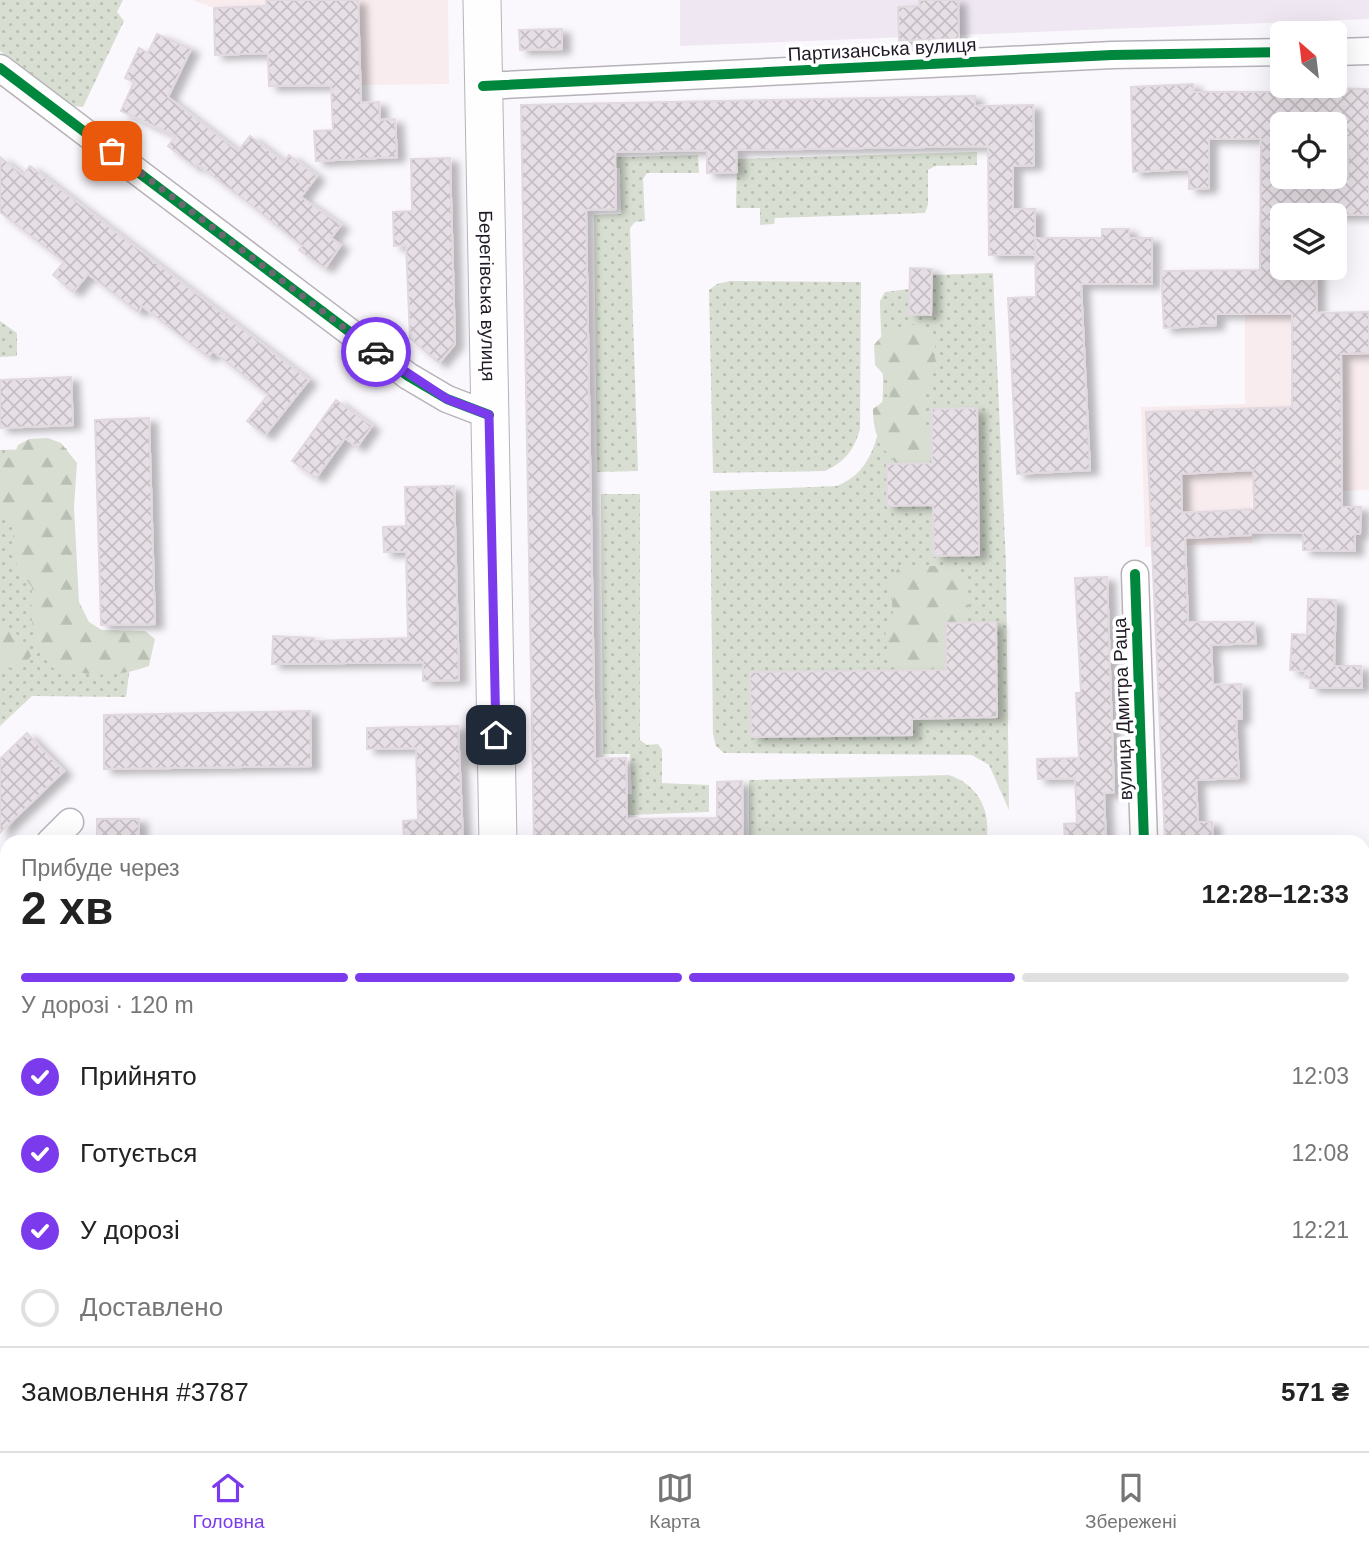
<!DOCTYPE html>
<html lang="uk">
<meta charset="utf-8">
<style>
:root{--surface:#fff;--page:#f2f2f2;--text:#222;--muted:#767676;--line:#e0e0e0;--accent:#7c3aed}
body{margin:0;font-family:Helvetica,sans-serif;background:var(--page);color:var(--text);height:100vh;display:flex;flex-direction:column;font-size:26px;white-space:nowrap}
*{box-sizing:border-box;margin:0}
p{font-size:23px;color:var(--muted)}
.icon{flex:none;width:38px;height:38px;fill:none;stroke:currentColor;stroke-width:2;stroke-linecap:round;stroke-linejoin:round}
.map{position:relative;flex:1;overflow:hidden}
.side{position:absolute;left:0px;top:835px;width:1370px;height:618px;display:flex;flex-direction:column;background:var(--surface);border-radius:21px 21px 0 0;box-shadow:0 7px 28px #0002}
.side>*{flex:none}
.needle{width:46px;rotate:332deg}
.buttons{position:absolute;left:1270px;top:21px;display:grid;gap:14px}
.buttons a{display:grid;place-items:center;width:77px;height:77px;border-radius:10px;background:var(--surface);box-shadow:0 7px 28px #0002;font-size:35px}
.pin{position:absolute;display:grid;place-items:center;width:60px;height:60px;color:#fff;margin:-30px;border-radius:14px;box-shadow:0 4px 10px #0006}
.courier{position:absolute;display:grid;place-items:center;width:70px;height:70px;margin:-35px;border:5px solid #7c3aed;border-radius:50%;background:#fff;color:#222;box-shadow:0 2px 9px #0007}
.headline em{font-style:normal;font-weight:800}
.headline div{display:flex;flex-direction:column-reverse}
.headline{display:flex;align-items:center;justify-content:space-between;height:119px;padding:0 21px}
h1{font-size:46px;font-weight:800;line-height:52px}
.bar{display:grid;grid-template-columns:repeat(4,1fr);gap:10px 7px;align-content:center;height:84px;padding:0 21px}
.bar i{height:9px;border-radius:5px;background:var(--line)}
.bar .on{background:var(--accent)}
.bar p{grid-column:span 4}
.line{display:flex;align-items:center;gap:18px;padding:0 21px;border-top:2px solid var(--line)}
.line div{flex:1}
ol{padding:0 21px;list-style:none}
li{display:flex;align-items:center;gap:21px;height:77px}
li p{margin-inline-start:auto}
li .icon{padding:7px;border-radius:50%;background:var(--accent);color:#fff;stroke-width:4}
li:last-child{color:var(--muted)}
li i{width:38px;height:38px;border:4px solid var(--line);border-radius:50%}
.tab-bar{display:flex;justify-content:space-around;align-items:center;height:98px;border-top:2px solid var(--line);background:var(--surface);font-size:19px;color:var(--muted)}
.tab-bar a{display:grid;justify-items:center;gap:4px}
.tab-bar .on{color:var(--accent)}
.map>svg:first-child{display:block}
</style>
<div class="map">
<svg width="1369" height="1451" viewBox="0 0 1369 1451">
<defs>
<pattern id="green-dots" width="8" height="8" patternUnits="userSpaceOnUse" patternTransform="scale(1.75)"><rect width="8" height="8" fill="#d8dfd2"/><path d="M2 2h.1M6 6h.1" fill="none" stroke="#b9bfb4" stroke-width="1.8" stroke-linecap="round"/></pattern>
<pattern id="forest-firs" width="22" height="20" patternUnits="userSpaceOnUse" patternTransform="scale(1.75)"><rect width="22" height="20" fill="#d8dfd2"/><path d="M5 1l3.5 6h-7zM16 11l3.5 6h-7z" fill="#b9bfb4"/></pattern>
<pattern id="building-cross-hatch" width="8" height="8" patternUnits="userSpaceOnUse" patternTransform="scale(1.75)"><rect width="8" height="8" fill="#e6dfe5"/><path d="M0 0l8 8M0 8l8-8" fill="none" stroke="#c5bfc4"/></pattern>
<filter id="shadow"><feDropShadow dx="8" dy="4.5" stdDeviation="3.5" flood-color="#0004"/></filter>
</defs>
<rect width="100%" height="100%" fill="#fbf8fd"/>
<path fill="#f9ecef" d="M192,0H448L449,84L269,86L268,53L216,55L214,8Z
M1245,314H1369V490L1252,494V543L1145,547L1141,407L1245,404Z
M684,1446H1020V1451H684Z"/>
<path fill="#efe8f3" d="M680,0H1369V19L680,46Z"/>
<path fill="url(#green-dots)" d="M0,0H123L117,12L124,21L83,107L73,106L0,51Z
M977,152V165L935,166L928,170V205L925,213L775,218L774,224L760,225V208H736L737,159Z
M698,155L699,173H647L643,179L645,221L635,222L630,228L638,471L597,472L594,215L621,214L620,168L591,167V158Z
M993,273L1006,565L1009,810L989,765L972,755L724,753L716,746L713,734L710,491L837,486C900,462 880,357 880,301L885,292L909,289V314L931,315L932,275Z
M730,281L861,282L860,429C854,450 845,462 825,471L713,473L709,290L717,284Z
M0,321L17,333V356L0,357Z
M67,448L75,636L134,637L126,697L32,696L0,726V450Z
M601,494H640V740L647,745L658,744L662,750V783L709,785V812L602,816V796L632,794L630,754H603Z
M949,775C978,785 992,810 986,842H749V780Z
M7,1033V1193L0,1186V1039Z
M25,1446H208V1451H31Z
M274,1446H333L332,1451H279Z"/>
<path fill="url(#forest-firs)" d="M917,324L933,334C943,371 917,392 924,433L932,438L933,463H896C879,445 873,433 873,409L890,396V382L875,365L874,345L886,331Z
M48,438L61,443L77,463L74,507L79,602L89,622L102,630L145,631L155,639L149,666C111,679 92,675 53,668L35,647L31,612L32,587C14,564 9,555 15,526L8,514L0,518V451L8,458L14,455L18,445L29,439Z
M912,565C929,566 963,564 966,586C967,595 964,599 969,608L962,623L946,624L947,718L940,728L924,725L912,717L911,670H897L888,655L885,630L893,613L890,580L899,567Z
M0,622C16,632 24,638 31,656L24,665L0,670Z
M0,1102L7,1105V1181L0,1173Z"/>
<path fill="url(#building-cross-hatch)" stroke="#e1d9df" stroke-width="2" fill-rule="evenodd" filter="url(#shadow)" d="M266,0H358L361,103L379,102L380,120L395,119L397,157L316,161L314,131L333,130L331,85L269,86L268,53L215,55L214,8L267,6Z
M919,0H958L959,38L899,41L898,7L920,6Z
M562,29V49L520,50L519,30Z
M157,34L191,49L168,97L238,151L250,136L284,162L289,155L317,176L301,197L341,225L331,238L341,245L325,268L299,250L302,246L251,205L197,164L195,167L168,146L176,136L121,111L134,82L125,78L139,48L148,53Z
M1193,84L1194,92H1288V87L1369,89V215H1283V270H1316L1317,313L1369,312V353L1341,354L1342,507H1361L1360,534H1355V551L1303,550V533L1251,532V535L1185,538L1188,622H1254L1256,643L1211,645L1213,685L1241,684L1242,719H1236L1239,778L1196,780L1198,822H1212L1213,842H1165L1146,412L1292,407V314H1216V325L1164,328L1161,271L1260,270L1261,139H1209V188L1189,189V169L1133,172L1131,87ZM1283,124H1335V137H1348V177H1283ZM1253,470L1254,509L1182,513L1181,474Z
M975,96V106L1033,105L1034,165L1013,166V209H1035V255H989L988,146L736,150L737,172L707,173V150L615,152L616,209L586,210L595,759L626,758L627,819L717,818V782L742,781L743,842H534L521,105Z
M0,157L23,175L30,166L309,380L265,435L247,421L268,395L213,351L208,357L142,306L138,312L88,274L73,292L53,275L64,262L0,212Z
M450,158L455,344L439,363L410,338L406,245L394,246L393,212L412,211L411,159Z
M1102,229H1129V238H1152V284H1081L1090,470L1017,474L1008,298L1036,297L1035,238H1102Z
M910,268L932,269L931,315L909,314Z
M71,377L73,425L0,428V380Z
M336,400L372,426L357,447L345,438L316,478L292,461Z
M977,408L979,555L934,556L933,505L887,506V464L932,463V409Z
M149,418L155,624L101,625L95,420Z
M454,486L459,680L423,681V662L272,664L273,636L314,638V641L408,638L406,552H384L383,527L406,526L405,487Z
M1107,577L1114,792L1104,793L1106,842H1065L1064,824L1077,823L1075,778L1038,779L1037,759L1079,758L1076,693H1081L1075,578Z
M1308,599L1336,600L1334,666H1361L1362,688H1310L1311,679L1305,678V671L1290,670L1292,634L1307,635Z
M996,622L997,717L912,719V735L751,737L750,672L946,670V623Z
M310,711L311,766L104,769V715Z
M458,726L463,839L404,841L403,821L418,820L416,748L367,749V728Z
M27,733L64,771L0,833V759Z
M97,819H139V842H97Z"/>
<g fill="none" stroke-linecap="round" stroke-linejoin="round">
<g stroke="#b7b2ba" stroke-width="29">
<path id="minor" d="M1335,52L1369,51
M0,68L408,376L447,399L489,415
M483,86L1112,55L1283,52
M1135,574L1144,842
M50,842L70,822
M0,891L7,885
M0,1324L2,1326
M1363,1392L1369,1385
M231,1446L233,1451
M1317,1451L1321,1446"/>
</g>
<g stroke="#b7b2ba" stroke-width="36">
<path id="tertiary" d="M1363,1183H1369"/>
</g>
<g stroke="#b7b2ba" stroke-width="39">
<g id="secondary">
<path id="s1" d="M482,0L498,842"/>
<path d="M504,1446V1451"/>
</g>
</g>
<use href="#minor" stroke="#fefeff" stroke-width="26"/>
<use href="#tertiary" stroke="#fefeff" stroke-width="33"/>
<use href="#secondary" stroke="#fefeff" stroke-width="37"/>
<g stroke="#fff" stroke-width="15">
<path id="cycleway" d="M0,68L408,376L447,399L489,415
M483,86L1112,55L1283,52
M1135,574L1144,842"/>
</g>
<use href="#cycleway" stroke="#00873e" stroke-width="10"/>
</g>
<g fill="none" stroke-linecap="round" stroke-linejoin="round">
<path stroke="#6e6872" stroke-width="7" stroke-dasharray="0 12.6" d="M112,151L376,352"/>
<path stroke="#7c3aed" stroke-width="9" d="M376,352L447,399L489,415L496,735"/>
</g>
<g text-anchor="middle" stroke-width="7" stroke-linejoin="round" paint-order="stroke">
<g font-size="19" fill="#221b27" stroke="#fff">
<text transform="translate(882 49) rotate(-3)" y="7">Партизанська вулиця</text>
<text dy="7" stroke="none"><textPath href="#s1" startOffset="296">Берегівська вулиця</textPath></text>
<text transform="translate(1122 709) rotate(-92)" y="7">вулиця Дмитра Раца</text>
</g>
</g>
</svg>
<div class="buttons">
<a><svg class="needle" viewBox="-14 -14 28 28"><path d="M0-13l5 13h-10z" fill="#e53935"/><path d="M0 13l5-13h-10z" fill="#767676"/></svg></a>
<a><svg class="icon" aria-label="locate" viewBox="0 0 24 24"><circle cx="12" cy="12" r="6"/><path d="M12 2v4M12 18v4M2 12h4M18 12h4"/></svg></a>
<a><svg class="icon" aria-label="layers" viewBox="0 0 24 24"><path d="M12 4l9 5-9 5-9-5zM3 14l9 5 9-5"/></svg></a>
</div>
<div class="pin" style="left:112px;top:151px;background:#ea580c"><svg class="icon" aria-label="bag" viewBox="0 0 24 24"><path d="M5 8h14l-1 12H6zM9 8a3 3 0 0 1 6 0"/></svg></div>
<div class="pin" style="left:496px;top:735px;background:#1f2937"><svg class="icon" aria-label="home" viewBox="0 0 24 24"><path d="M3 11l9-7 9 7M6 9v11h12V9"/></svg></div>
<div class="courier" style="left:376px;top:352px"><svg class="icon" aria-label="car" viewBox="0 0 24 24"><path d="M5 17H2v-5l4-1 3-4h7l3 4 3 1v5h-3M9 17h6M6 11h13"/><circle cx="7" cy="17" r="2"/><circle cx="17" cy="17" r="2"/></svg></div>
<section class="side">
<div class="headline"><div><h1>2 хв</h1><p>Прибуде через</p></div><em>12:28–12:33</em></div>
<div class="bar"><i class="on"></i><i class="on"></i><i class="on"></i><i></i><p>У дорозі · 120 m</p></div>
<ol>
<li><svg class="icon" aria-label="check" viewBox="0 0 24 24"><path d="M5 12l5 5 9-10"/></svg>Прийнято<p>12:03</p></li>
<li><svg class="icon" aria-label="check" viewBox="0 0 24 24"><path d="M5 12l5 5 9-10"/></svg>Готується<p>12:08</p></li>
<li><svg class="icon" aria-label="check" viewBox="0 0 24 24"><path d="M5 12l5 5 9-10"/></svg>У дорозі<p>12:21</p></li>
<li><i></i>Доставлено</li>
</ol>
<div class="line" style="height:91px"><div>Замовлення #3787</div><b>571 ₴</b></div>
</section>
</div>
<nav class="tab-bar">
<a class="on"><svg class="icon" aria-label="home" viewBox="0 0 24 24"><path d="M3 11l9-7 9 7M6 9v11h12V9"/></svg>Головна</a>
<a><svg class="icon" aria-label="map" viewBox="0 0 24 24"><path d="M3 6l6-2 6 2 6-2v14l-6 2-6-2-6 2zM9 4v14M15 6v14"/></svg>Карта</a>
<a><svg class="icon" aria-label="saved" viewBox="0 0 24 24"><path d="M7 4h10v16l-5-4-5 4z"/></svg>Збережені</a>
</nav>
